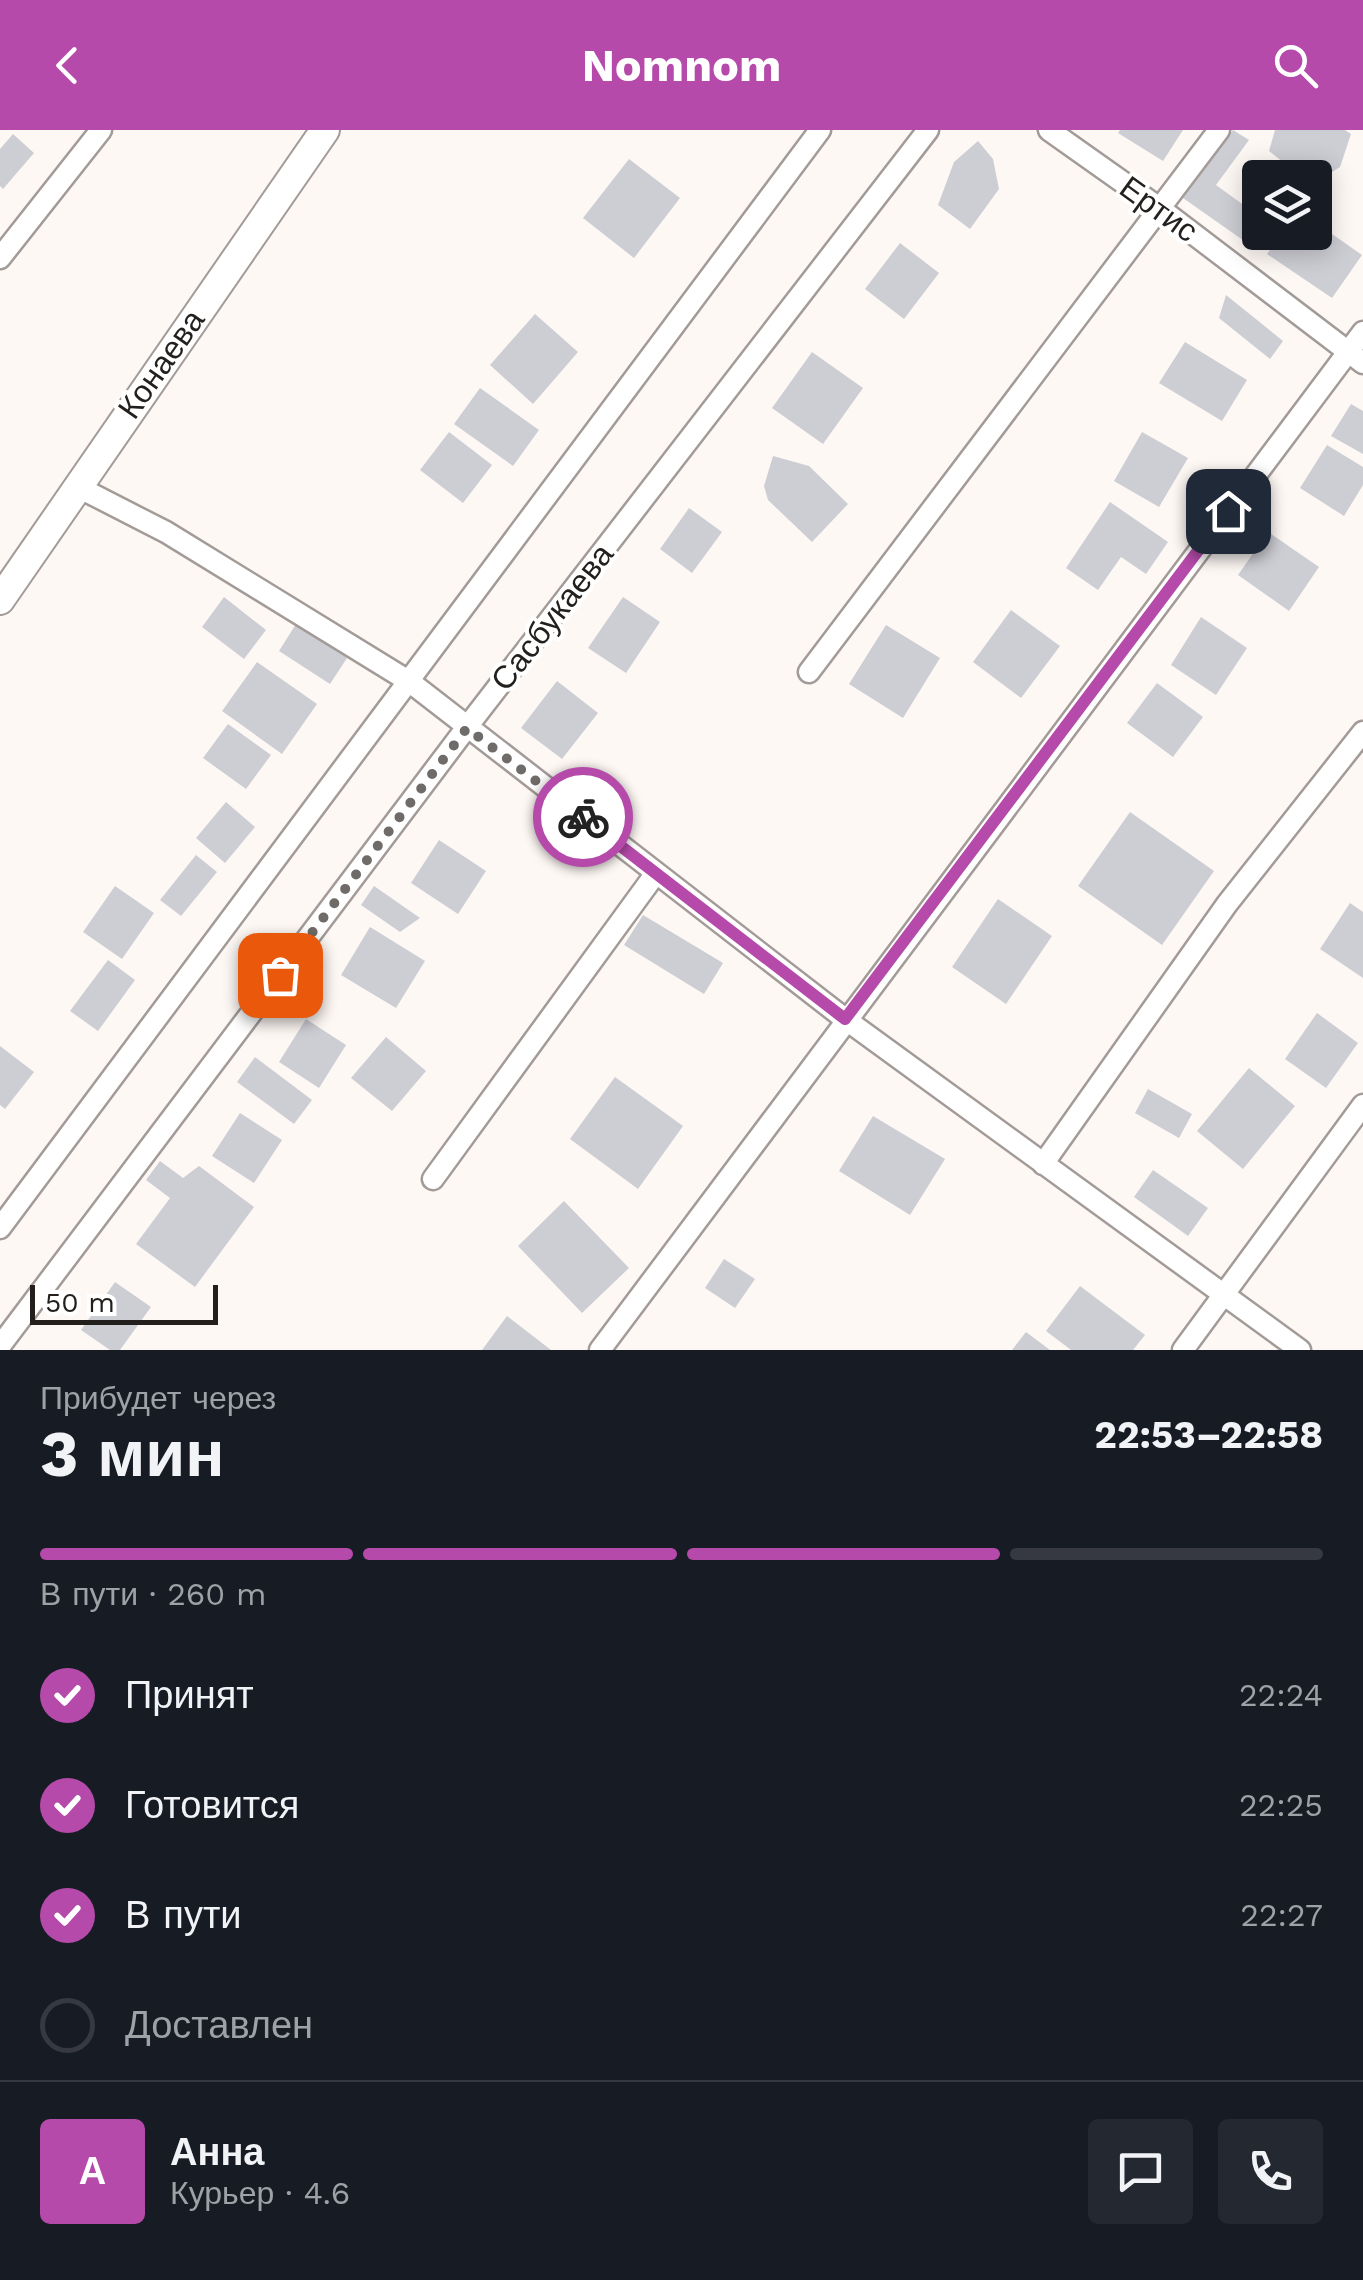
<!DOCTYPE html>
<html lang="ru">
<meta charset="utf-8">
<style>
:root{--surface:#171b24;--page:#242831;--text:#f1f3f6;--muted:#9ea1a6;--line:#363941;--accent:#b64aaa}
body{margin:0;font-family:"Work Sans",sans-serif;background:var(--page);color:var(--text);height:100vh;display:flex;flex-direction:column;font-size:38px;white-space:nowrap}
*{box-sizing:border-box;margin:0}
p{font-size:32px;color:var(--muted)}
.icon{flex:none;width:55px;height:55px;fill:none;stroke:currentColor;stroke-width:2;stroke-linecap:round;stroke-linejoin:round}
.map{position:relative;height:1220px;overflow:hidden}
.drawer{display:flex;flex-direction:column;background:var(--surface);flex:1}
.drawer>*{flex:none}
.fabs{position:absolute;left:1242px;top:30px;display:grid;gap:20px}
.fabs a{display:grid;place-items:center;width:90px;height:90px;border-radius:10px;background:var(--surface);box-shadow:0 5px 25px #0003;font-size:50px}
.scale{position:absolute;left:30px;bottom:25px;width:188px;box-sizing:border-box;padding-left:10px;border:5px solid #221f1d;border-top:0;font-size:28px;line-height:35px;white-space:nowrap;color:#221f1d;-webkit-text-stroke:8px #fff;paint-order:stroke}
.pin{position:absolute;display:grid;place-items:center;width:85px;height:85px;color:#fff;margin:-42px;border-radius:20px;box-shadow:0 5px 15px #0006}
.courier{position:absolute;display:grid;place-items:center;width:100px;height:100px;margin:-50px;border:8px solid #b64aaa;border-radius:50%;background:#fff;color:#222;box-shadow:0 2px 12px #0007}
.headline em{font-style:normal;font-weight:700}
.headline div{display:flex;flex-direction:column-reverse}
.headline{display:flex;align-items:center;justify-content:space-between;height:170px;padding:0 40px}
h1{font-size:65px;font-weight:700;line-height:75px}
.bar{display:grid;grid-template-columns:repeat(4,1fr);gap:15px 10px;align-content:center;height:120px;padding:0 40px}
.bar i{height:12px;border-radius:8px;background:var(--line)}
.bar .selected{background:var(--accent)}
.bar p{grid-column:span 4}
.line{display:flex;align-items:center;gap:25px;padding:0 40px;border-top:2px solid var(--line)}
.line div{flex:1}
.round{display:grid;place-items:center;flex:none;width:105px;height:105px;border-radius:10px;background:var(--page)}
ol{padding:0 40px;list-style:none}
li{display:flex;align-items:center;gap:30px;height:110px}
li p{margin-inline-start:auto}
li .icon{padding:10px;border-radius:50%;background:var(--accent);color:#fff;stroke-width:4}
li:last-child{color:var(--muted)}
li i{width:55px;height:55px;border:5px solid var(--line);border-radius:50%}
header{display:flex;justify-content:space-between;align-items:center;height:130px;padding:0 40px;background:var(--accent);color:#fff;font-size:45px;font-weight:700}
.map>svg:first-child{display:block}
</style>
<header><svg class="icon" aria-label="back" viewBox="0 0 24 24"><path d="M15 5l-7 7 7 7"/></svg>Nomnom<svg class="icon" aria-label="search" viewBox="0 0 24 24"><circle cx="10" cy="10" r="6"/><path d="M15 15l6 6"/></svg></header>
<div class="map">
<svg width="1363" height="1220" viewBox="0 0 1363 1220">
<rect width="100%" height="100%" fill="#fef8f5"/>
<path fill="#cdcdd4" d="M1120,0H1183L1163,31L1118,3Z
M1233,0L1249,10L1216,55L1260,87V102H1270L1257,120L1183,68Z
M1275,0H1345L1351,4L1340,37L1315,53V48H1303L1269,21Z
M13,4L34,23L3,59L0,56V19Z
M978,11L993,29L999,59L970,99L938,75L954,32Z
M629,29L680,68L634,128L583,88Z
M1315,92L1362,125L1332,168L1267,124L1283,102H1315Z
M900,113L939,143L904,189L865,159Z
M1226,165L1283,211L1270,229L1219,188Z
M535,184L578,222L533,274L490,235Z
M1185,212L1247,250L1222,291L1159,253Z
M812,222L863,258L823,314L772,278Z
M480,258L539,300L513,336L454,294Z
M1351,274L1363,281V324L1331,306Z
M449,302L492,335L463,373L420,340Z
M1142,302L1188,328L1159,377L1114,351Z
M1327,315L1363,337V355L1344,386L1300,358Z
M773,326L809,336L848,374L812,412L768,370L764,356Z
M1110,372L1168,412L1146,444L1121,427L1098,460L1066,438Z
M689,378L722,402L692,443L660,419Z
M1268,402L1319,437L1289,481L1238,445Z
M224,467L266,500L244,529L202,497Z
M623,467L660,492L626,543L588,518Z
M1011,480L1060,516L1021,568L973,532Z
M1201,487L1247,518L1216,565L1171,535Z
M296,494L347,528L330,554L279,521Z
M886,495L940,528L903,588L849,554Z
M257,532L317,574L282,624L222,581Z
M557,551L598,583L562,629L521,598Z
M1157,553L1203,587L1173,627L1127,593Z
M228,594L271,625L246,659L203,628Z
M226,672L255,697L225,733L196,708Z
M1130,682L1214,741L1162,815L1078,756Z
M439,710L486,741L458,784L411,753Z
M196,725L217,742L181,786L160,770Z
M115,756L154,783L122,829L83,802Z
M374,756L420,788L400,802L361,775Z
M998,769L1052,806L1006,874L952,837Z
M1350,773L1363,782V848L1320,819Z
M643,785L723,833L704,864L624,815Z
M370,797L425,831L396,878L341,845Z
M108,830L135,850L98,901L70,881Z
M1317,883L1358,913L1326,958L1285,929Z
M306,889L346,915L319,958L279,932Z
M386,907L426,941L392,981L351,948Z
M0,916L34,942L5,979L0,975Z
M255,927L312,970L294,994L237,952Z
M1249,938L1295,976L1243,1039L1197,1001Z
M615,947L683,996L638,1059L570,1009Z
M1148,959L1192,984L1179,1008L1135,983Z
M240,983L282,1010L254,1053L212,1026Z
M873,986L945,1029L910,1085L839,1041Z
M160,1031L183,1048L199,1036L254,1077L195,1157L136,1114L170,1068L146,1050Z
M1153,1040L1208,1078L1188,1106L1134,1067Z
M564,1071L629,1138L582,1183L518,1116Z
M724,1129L755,1149L735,1178L705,1158Z
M115,1152L151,1177L120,1220H110L81,1200Z
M1080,1156L1145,1205L1133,1220H1071L1046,1201Z
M507,1186L551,1220H482Z
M1026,1202L1050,1220H1012Z"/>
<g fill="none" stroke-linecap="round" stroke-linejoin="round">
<g stroke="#a39b98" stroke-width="25">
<path id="minor" d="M1049,0L1162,80L1363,233
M0,128L101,0
M76,356L166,402L410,552L845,889L1300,1220
M809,542L1219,0
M1043,1034L1227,774L1363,602
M433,1049L656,743
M0,1098L820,0
M0,1216L467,597L928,0
M600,1220L1363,202
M1183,1220L1363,975"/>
</g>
<g stroke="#a39b98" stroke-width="32">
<path id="secondary" d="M0,470L325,0"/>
</g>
<use href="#minor" stroke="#fff" stroke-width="20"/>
<use href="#secondary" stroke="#fff" stroke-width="28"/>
</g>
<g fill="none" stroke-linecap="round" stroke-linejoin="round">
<path stroke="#6f6b69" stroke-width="10" stroke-dasharray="0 18" d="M280,845L467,598L583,687"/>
<path stroke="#b64aaa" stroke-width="12" d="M583,687L845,889L1228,381"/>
</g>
<g text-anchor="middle" stroke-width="8" stroke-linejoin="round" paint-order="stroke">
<g font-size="32" fill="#221f1d" stroke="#fff">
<text transform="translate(1159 79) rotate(36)" y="11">Ертис</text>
<text transform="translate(161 234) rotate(-55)" y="11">Конаева</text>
<text transform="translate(552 487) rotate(-52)" y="11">Сасбукаева</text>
</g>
</g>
</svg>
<div class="fabs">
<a><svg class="icon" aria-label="layers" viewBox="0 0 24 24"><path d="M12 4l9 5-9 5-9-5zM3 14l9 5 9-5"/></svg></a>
</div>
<div class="scale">50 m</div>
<div class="pin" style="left:280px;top:845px;background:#ea580c"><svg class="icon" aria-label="bag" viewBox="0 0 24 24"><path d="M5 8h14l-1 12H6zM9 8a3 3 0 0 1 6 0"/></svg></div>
<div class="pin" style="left:1228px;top:381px;background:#1f2937"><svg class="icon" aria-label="home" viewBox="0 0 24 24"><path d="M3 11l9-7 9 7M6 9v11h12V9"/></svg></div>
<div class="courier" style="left:583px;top:687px"><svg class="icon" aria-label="bike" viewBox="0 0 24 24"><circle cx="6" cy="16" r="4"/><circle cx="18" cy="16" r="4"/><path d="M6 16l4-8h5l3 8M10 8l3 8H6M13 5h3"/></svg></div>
</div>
<section class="drawer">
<div class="headline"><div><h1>3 мин</h1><p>Прибудет через</p></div><em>22:53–22:58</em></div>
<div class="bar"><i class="selected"></i><i class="selected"></i><i class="selected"></i><i></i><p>В пути · 260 m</p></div>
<ol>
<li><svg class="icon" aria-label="check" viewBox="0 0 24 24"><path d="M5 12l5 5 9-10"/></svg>Принят<p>22:24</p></li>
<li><svg class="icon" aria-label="check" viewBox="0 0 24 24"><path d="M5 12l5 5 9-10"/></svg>Готовится<p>22:25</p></li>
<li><svg class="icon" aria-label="check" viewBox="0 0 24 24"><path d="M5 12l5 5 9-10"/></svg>В пути<p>22:27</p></li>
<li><i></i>Доставлен</li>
</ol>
<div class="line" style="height:180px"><b class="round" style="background:var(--accent);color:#fff">А</b><div><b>Анна</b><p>Курьер · 4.6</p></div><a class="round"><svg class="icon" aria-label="chat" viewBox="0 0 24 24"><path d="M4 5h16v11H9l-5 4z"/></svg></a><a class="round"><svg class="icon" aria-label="phone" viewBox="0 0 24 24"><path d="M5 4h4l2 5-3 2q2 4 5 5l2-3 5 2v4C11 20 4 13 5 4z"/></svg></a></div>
</section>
